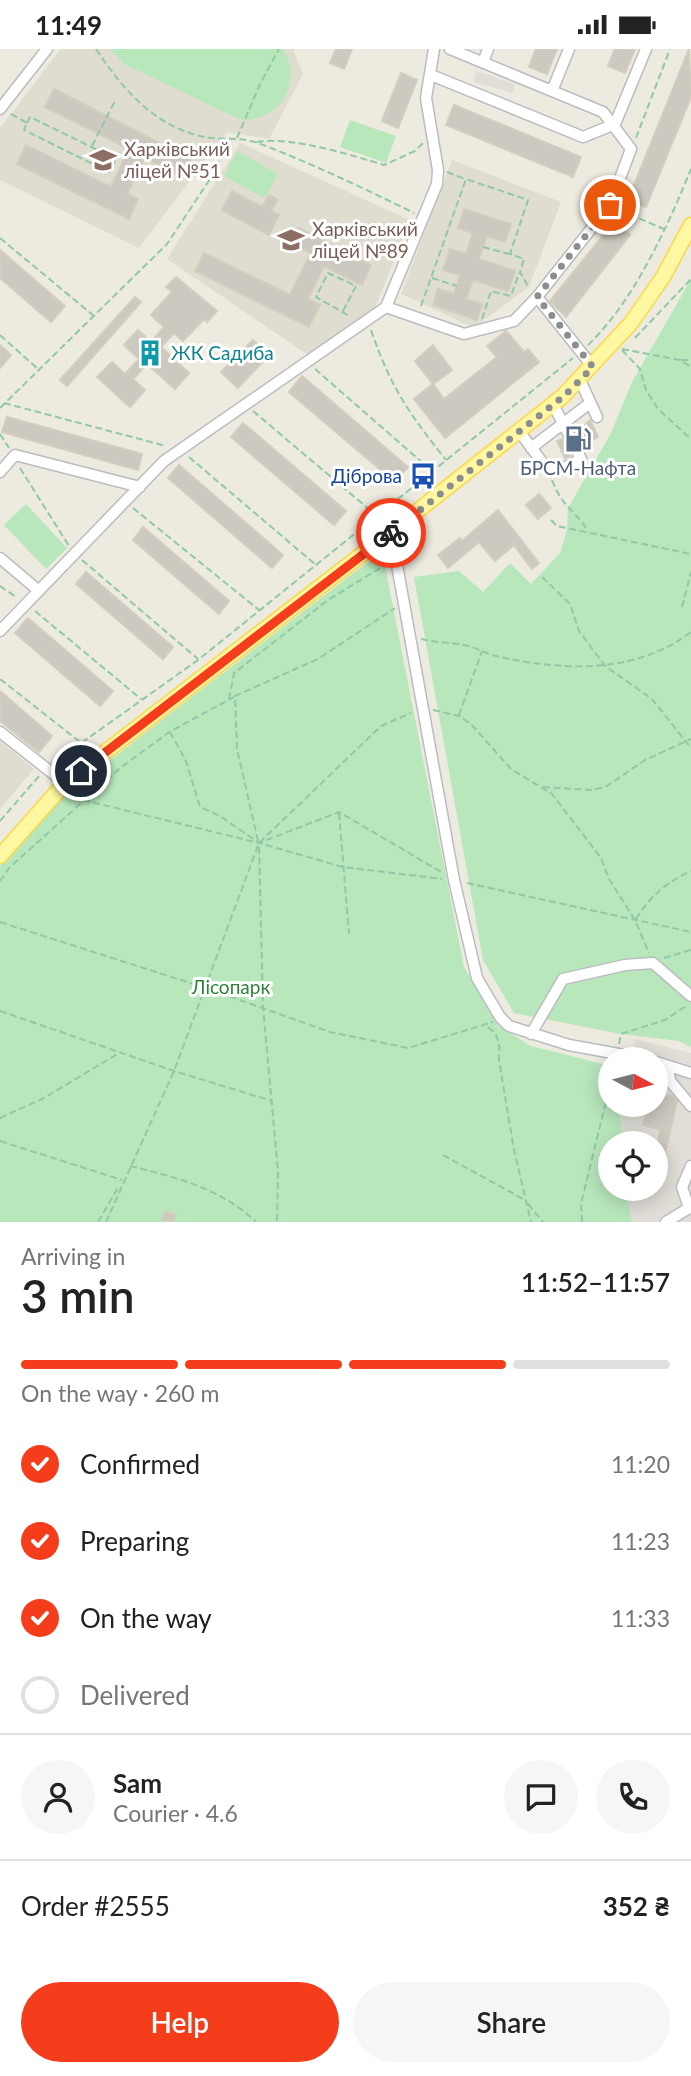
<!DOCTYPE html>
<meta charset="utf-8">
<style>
:root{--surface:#fff;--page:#f6f6f6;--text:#222;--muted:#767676;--line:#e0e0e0;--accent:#f63d1b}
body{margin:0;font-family:Lato,sans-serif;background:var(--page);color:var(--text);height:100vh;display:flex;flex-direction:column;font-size:26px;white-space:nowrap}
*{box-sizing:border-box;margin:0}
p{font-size:23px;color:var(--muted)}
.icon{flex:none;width:38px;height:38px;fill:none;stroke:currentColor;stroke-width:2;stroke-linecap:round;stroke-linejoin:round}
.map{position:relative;height:1173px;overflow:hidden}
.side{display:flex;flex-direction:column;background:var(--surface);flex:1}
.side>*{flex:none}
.needle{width:46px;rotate:97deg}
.tools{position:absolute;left:598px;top:998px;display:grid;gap:14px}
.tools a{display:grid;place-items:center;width:70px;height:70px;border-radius:50%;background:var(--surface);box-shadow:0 4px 18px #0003;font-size:35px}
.pin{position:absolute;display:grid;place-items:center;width:60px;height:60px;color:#fff;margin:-30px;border:4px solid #fff;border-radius:50%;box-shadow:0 2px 7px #0007}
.courier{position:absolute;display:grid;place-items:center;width:70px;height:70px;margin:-35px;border:5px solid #f63d1b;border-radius:50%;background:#fff;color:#222;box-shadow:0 2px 9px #0007}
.head em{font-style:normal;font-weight:600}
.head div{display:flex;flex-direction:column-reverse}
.head{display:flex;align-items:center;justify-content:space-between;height:119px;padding:0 21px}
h1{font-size:46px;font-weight:600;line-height:52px}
.bar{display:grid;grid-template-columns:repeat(4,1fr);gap:10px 7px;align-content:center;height:84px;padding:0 21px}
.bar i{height:9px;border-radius:5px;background:var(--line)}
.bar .current{background:var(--accent)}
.bar p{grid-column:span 4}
.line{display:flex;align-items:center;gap:18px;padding:0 21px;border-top:2px solid var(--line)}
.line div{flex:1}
.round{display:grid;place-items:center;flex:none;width:74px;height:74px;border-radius:37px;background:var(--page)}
ol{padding:0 21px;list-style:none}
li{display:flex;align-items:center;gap:21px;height:77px}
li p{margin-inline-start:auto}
li .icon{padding:7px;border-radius:50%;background:var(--accent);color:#fff;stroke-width:4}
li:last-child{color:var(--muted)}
li i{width:38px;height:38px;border:4px solid var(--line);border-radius:50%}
.button{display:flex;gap:14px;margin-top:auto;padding:14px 21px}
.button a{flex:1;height:80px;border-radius:42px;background:var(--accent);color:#fff;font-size:28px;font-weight:600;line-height:80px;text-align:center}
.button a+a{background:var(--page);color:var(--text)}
.status{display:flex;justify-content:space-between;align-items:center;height:49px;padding:0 35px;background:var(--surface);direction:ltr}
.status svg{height:19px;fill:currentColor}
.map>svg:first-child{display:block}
</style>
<div class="status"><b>11:49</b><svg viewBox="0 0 49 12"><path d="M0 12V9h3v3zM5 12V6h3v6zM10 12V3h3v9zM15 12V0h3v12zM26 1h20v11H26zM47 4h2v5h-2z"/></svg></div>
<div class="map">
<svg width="691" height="1173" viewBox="0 0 691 1173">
<rect width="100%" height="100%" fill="#edebdf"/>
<path fill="#e0ded7" d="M476,22L515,35L513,44L473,33Z
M635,990L691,1004V1173H603L611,1139H656V1094H617L624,1055H656V1010H632Z"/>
<path fill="#dfddcf" d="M61,0H293L303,25L269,90L227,83L139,199L0,131V79Z
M240,94L410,171L374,262L308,306L167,210Z
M452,111L561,153L529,238L480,274L470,277L401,245Z
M0,692L34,720L0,760Z"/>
<path fill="#b8e7bc" d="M110,0H283C304,34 280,72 241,71L124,15Z
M350,71L396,87L386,114L340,98Z
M237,102L278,125L265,149L224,127Z
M691,230V998L679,992L621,985L514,964L483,911L414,528L459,522L483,543L510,514L531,535L560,504L567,481L568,459L611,384L632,333Z
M26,455L67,499L46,520L4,476Z
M382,502L464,918L499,977L531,997L611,1017V1055H620L622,1094H611V1139H625L632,1173H0V817L58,751Z"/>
<path fill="#cdc9c0" stroke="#d2cdbd" stroke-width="2" d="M336,0H352L344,20L330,14Z
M536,0H557L547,25L529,18Z
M615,0H635L625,24L608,17Z
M689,0L691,48L646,158L628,151Z
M401,24L417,31L398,79L382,72Z
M54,40L191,110L182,127L144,109L127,145L138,150L129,170L17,115L26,96L111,138L129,100L45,58Z
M454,56L581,108L573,128L446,76Z
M232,142L262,158L269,146L278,151L271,162L279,166L269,186L222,161Z
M464,160L511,175L505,193L487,187L479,210L515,222L508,242L473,231L466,250L482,255L477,271L433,256L438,240L454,245L457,237L460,226L443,221L450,200L466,205L473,184L458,179Z
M614,173L630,186L566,268L550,252Z
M298,179L371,216L362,236L324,217L308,250L320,256L309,278L195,222L204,204L290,246L311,204L291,194Z
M0,201L65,257L51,273L0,229Z
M176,228L217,262L207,273L204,270L183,292L174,284L161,298L189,324L175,340L147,315L133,330L145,341L130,358L97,328L112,313L125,325L139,310L124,296L138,281L151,293L164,278L151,266L172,243L166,238Z
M135,248L141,253L67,337L60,331Z
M506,282L524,303L528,300L539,313L445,389L414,350L433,335L444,350L497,308L487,297Z
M253,291L269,306L238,339L221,323Z
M0,296L11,306L0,319Z
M433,296L452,321L433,335L415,312Z
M302,327L408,418L395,433L289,343Z
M7,368L142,405L138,421L2,383Z
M590,371L598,388L590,392L593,397L585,401L576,383Z
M243,374L346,462L334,476L231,388Z
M562,390L570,407L565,409L557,392Z
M179,416L283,506L272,519L168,429Z
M539,445L551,459L538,470L526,456Z
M498,461L539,514L532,520L514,496L495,512L479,493L448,519L438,506L460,489L462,492Z
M143,478L229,552L219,565L133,491Z
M86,523L173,598L163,610L76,535Z
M28,569L113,642L100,657L15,584Z
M0,642L52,687L39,703L0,672Z
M656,1045L672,1047L677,1052L665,1105L656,1103L660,1080L643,1076L648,1055H656Z
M165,1162L176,1166L173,1173L162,1170Z"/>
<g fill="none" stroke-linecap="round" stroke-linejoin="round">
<g stroke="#babcc2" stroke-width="13">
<path id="minor" d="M483,13L488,0
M431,26L583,88L615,75L646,0
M552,42L569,0
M0,60L47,0
M537,248L593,318
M386,258L464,285L514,272L537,248L610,156L631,100L603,63L450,0
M580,331L597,368
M519,382L545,417L558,422L581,410L553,355
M531,399L590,354
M0,423L15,406L140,438
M391,483L454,831L477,929L500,968L509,977L569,996L646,1010
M0,509L39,542
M0,582L164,412L386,258L437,135L438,121L426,49L434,0
M0,683L65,734
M531,985L563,930L625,916L653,914L691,947
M656,1013L691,1024
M668,1018L670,1032L691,1057
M666,1173L689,1159L682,1138L691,1117"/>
</g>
<g stroke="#fcd748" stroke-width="17">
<path id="major" d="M0,807L65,734L391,483L563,347L631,274L663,228L691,176"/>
</g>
<path stroke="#91c8a5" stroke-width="2" stroke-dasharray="7 3.5" stroke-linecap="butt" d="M96,0C122,39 152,75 200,87C219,92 239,87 258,94C311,114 363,139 414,164
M11,65L27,74L24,81L109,123L116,110L30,68L27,74
M237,89L261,33L279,0
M636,89L670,0
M257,93C291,87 351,106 384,116L415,102L424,93
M92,97L115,52
M447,123L465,130
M620,161L666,181
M0,189L94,267
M483,198L509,205
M432,229L457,237
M421,257L466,130L528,151L510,205L524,210L520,223L529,239
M343,262L356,237L328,224L316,248L351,268
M482,270L491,242L511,247L519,224
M371,281C391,339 408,363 446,411
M0,286L38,320
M635,289L691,230
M588,296C634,252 667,179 691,120
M622,300L680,311L691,318
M622,301L640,320L646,341L658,360L691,390
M681,311H691
M315,320L432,422
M4,354L166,397
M0,359L167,195L216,121L226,90
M253,362L377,467
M0,385L9,399
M189,408L316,516
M20,419L69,497
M552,431C562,458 574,460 588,482
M133,459L259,561
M551,471L557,477L691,505
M82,511L198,610
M542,528L570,555L579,582L605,617L652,650L691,699
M0,537L16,548
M682,558L691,523
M35,562L141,650
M421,590C436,594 450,593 464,596C476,598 488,606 500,608C565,622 636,625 691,583
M0,630L80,693
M229,650L234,624L328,551L385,516
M433,661L459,667L471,675L511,720L552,745L601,809L609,830L635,871L649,904
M459,666L482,602
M170,683L186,712L200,758L220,767L259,794L343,818L442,830
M56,712L198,611L573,309
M543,738L593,741L607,737L645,711L691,690
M83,751L259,794L339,763L443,824
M339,764L349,885
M0,772L39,727
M258,792L237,700L235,647L318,610L395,559
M259,798L263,958L278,1122L277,1173
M0,832L9,819L120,719L171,682L234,648
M467,834L691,883
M636,870C650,847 667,833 691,822
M0,873L206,939L330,983L408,999L493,973
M664,909L691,901
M0,962L174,1022L272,1052
M488,978C500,987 500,996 499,1011L514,1101L531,1173
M619,995L621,985L665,971L686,957
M0,1069L44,1049L119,1004
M0,1092L122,1131
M443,1106L525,1151
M130,1117C176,1128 222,1140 256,1173
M528,1155L543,1173
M98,1173L118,1139
M106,1173L174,1022L259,794L381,677L411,664
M582,1173L581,1155L611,1032"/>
<use href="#minor" stroke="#fff" stroke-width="10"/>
<use href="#major" stroke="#fff7a1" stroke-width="14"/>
</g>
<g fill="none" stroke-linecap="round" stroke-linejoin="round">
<path stroke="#8c8d8d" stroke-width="7" stroke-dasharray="0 12.6" d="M391,484L564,347L593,318L537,248L610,156"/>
<path stroke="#f63d1b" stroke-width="9" d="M81,722L391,484"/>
</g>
<defs>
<g id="school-bare" transform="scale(2.1)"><path d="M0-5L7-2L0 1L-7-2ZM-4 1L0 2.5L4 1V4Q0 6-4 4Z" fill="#8d6e63" stroke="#fff" stroke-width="2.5" paint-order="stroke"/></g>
<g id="building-bare" transform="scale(2.1)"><path d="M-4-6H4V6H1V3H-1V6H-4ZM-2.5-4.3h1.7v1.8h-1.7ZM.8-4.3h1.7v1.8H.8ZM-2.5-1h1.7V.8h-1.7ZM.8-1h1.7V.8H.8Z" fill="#0f9aa8" stroke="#fff" stroke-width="2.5" paint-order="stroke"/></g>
<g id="fuel-bare" transform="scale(2.1)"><path d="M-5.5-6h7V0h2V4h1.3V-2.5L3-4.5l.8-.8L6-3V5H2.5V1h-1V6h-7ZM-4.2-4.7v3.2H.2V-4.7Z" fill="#5c6f8a" stroke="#fff" stroke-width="2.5" paint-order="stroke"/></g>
<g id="bus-bare" transform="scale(2.1)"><path d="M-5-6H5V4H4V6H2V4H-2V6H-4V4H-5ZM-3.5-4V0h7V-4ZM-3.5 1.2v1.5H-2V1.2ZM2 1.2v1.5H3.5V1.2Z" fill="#1a4fb4" stroke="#fff" stroke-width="2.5" paint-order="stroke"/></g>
</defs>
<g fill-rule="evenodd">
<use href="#school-bare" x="103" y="111"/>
<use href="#school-bare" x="291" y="191"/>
<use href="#building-bare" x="150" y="304"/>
<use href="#fuel-bare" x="578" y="390"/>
<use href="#bus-bare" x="423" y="427"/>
</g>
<g text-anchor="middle" stroke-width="6" stroke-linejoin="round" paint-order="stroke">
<g font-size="19" fill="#785e54" stroke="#fff" text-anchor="start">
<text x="124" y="107">Харківський<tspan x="124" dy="22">ліцей №51</tspan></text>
<text x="312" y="187">Харківський<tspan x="312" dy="22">ліцей №89</tspan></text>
</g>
<g font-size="19" fill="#0d838f" stroke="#fff" text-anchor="start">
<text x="171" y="311">ЖК Садиба</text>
</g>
<g font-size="19" fill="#4e5e75" stroke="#fff">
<text x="578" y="426">БРСМ-Нафта</text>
</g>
<g font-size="19" fill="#164399" stroke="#fff" text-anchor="end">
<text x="402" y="434">Діброва</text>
</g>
<g font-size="19" fill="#2d8438" stroke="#fff">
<text x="231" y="945">Лісопарк</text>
</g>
</g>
</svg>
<div class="tools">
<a><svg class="needle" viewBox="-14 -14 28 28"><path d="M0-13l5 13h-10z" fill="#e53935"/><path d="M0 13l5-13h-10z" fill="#767676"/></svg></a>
<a><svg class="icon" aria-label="locate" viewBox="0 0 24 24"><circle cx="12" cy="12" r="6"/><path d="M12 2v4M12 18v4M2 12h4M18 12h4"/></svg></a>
</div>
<div class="pin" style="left:610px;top:156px;background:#ea580c"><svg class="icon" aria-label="bag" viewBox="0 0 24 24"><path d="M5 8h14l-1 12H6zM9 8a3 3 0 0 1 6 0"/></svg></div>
<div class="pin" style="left:81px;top:722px;background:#1f2937"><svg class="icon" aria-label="home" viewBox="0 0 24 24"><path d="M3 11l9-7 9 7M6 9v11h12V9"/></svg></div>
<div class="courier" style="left:391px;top:484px"><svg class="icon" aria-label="bike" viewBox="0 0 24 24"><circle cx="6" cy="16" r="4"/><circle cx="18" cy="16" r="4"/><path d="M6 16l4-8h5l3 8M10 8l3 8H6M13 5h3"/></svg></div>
</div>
<section class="side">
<div class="head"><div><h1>3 min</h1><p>Arriving in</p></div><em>11:52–11:57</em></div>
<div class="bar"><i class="current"></i><i class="current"></i><i class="current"></i><i></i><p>On the way · 260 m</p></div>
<ol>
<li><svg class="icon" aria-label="check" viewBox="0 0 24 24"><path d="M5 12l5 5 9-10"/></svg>Confirmed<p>11:20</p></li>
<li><svg class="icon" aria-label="check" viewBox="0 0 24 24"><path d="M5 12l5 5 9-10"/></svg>Preparing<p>11:23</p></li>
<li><svg class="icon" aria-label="check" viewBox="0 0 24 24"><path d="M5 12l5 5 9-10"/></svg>On the way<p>11:33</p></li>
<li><i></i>Delivered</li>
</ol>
<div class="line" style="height:126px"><a class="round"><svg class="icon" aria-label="person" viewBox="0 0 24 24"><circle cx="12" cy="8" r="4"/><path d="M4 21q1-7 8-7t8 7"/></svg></a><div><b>Sam</b><p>Courier · 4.6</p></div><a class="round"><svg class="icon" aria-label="chat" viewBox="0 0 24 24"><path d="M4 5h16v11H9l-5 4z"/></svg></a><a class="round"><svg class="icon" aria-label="phone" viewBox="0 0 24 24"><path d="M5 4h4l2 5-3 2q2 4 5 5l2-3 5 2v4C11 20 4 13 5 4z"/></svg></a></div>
<div class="line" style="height:91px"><div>Order #2555</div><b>352 ₴</b></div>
<div class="button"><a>Help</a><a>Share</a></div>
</section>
